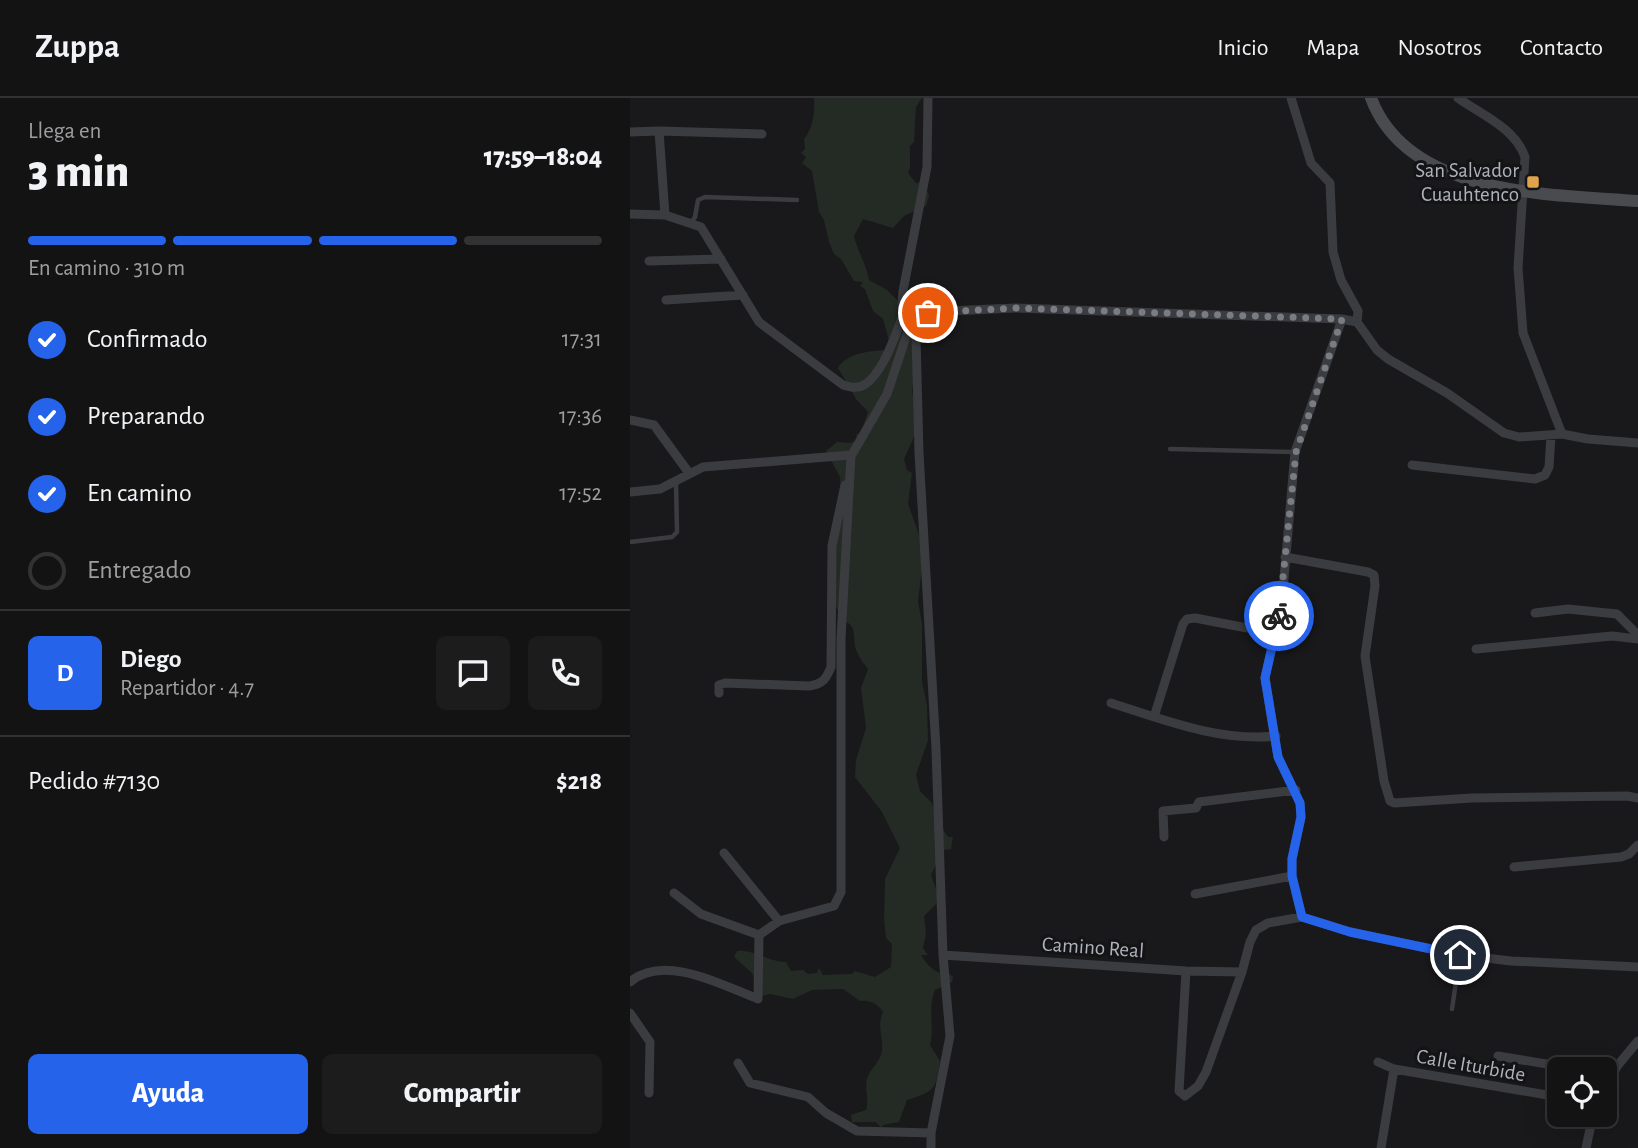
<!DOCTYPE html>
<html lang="es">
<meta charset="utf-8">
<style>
:root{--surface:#131314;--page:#1c1c1d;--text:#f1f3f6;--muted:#9d9ea0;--line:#323234;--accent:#2563eb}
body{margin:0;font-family:"Alegreya Sans",sans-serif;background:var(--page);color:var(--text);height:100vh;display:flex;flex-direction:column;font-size:26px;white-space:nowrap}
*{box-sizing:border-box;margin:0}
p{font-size:23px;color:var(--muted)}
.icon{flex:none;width:38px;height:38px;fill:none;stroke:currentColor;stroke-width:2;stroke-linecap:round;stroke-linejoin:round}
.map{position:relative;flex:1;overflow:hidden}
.panel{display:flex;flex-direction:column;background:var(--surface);width:630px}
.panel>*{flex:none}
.fabs{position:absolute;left:917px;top:959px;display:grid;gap:14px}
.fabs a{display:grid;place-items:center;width:70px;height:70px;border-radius:10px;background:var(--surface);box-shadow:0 7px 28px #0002,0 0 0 2px var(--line);font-size:35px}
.pin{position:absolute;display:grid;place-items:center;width:60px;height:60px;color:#fff;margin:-30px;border:4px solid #fff;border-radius:50%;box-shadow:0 2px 7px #0007}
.courier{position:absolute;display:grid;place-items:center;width:70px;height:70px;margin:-35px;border:5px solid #2563eb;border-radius:50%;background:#fff;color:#222;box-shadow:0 2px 9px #0007}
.overview em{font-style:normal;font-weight:800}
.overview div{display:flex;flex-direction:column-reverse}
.overview{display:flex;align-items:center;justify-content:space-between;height:119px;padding:0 28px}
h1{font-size:46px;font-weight:800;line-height:52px}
.bar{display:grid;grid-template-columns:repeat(4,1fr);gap:10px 7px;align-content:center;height:84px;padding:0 28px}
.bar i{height:9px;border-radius:5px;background:var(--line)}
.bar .selected{background:var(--accent)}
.bar p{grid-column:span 4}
.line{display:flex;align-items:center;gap:18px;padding:0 28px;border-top:2px solid var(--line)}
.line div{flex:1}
.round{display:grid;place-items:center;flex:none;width:74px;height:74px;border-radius:10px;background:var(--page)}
ol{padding:0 28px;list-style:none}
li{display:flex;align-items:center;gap:21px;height:77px}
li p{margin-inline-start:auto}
li .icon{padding:7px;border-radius:50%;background:var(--accent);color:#fff;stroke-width:4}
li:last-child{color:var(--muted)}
li i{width:38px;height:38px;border:4px solid var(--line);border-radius:50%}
.primary-button{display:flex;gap:14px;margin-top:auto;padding:14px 28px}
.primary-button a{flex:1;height:80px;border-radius:10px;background:var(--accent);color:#fff;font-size:28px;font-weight:800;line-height:80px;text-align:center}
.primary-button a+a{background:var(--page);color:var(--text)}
header{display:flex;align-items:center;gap:42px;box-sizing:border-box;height:98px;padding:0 35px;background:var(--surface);border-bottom:2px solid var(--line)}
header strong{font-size:33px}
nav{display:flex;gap:38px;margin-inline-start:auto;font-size:24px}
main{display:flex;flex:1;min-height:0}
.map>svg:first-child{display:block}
</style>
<header>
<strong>Zuppa</strong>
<nav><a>Inicio</a><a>Mapa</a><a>Nosotros</a><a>Contacto</a></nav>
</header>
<main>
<section class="panel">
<div class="overview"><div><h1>3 min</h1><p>Llega en</p></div><em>17:59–18:04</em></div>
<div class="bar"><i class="selected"></i><i class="selected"></i><i class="selected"></i><i></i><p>En camino · 310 m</p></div>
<ol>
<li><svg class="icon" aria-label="check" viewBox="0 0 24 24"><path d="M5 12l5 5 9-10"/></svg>Confirmado<p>17:31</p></li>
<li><svg class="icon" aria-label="check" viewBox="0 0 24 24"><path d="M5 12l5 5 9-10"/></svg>Preparando<p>17:36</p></li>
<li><svg class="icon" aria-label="check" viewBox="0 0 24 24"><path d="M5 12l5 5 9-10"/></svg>En camino<p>17:52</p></li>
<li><i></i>Entregado</li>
</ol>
<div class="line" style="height:126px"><b class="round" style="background:var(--accent);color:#fff">D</b><div><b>Diego</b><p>Repartidor · 4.7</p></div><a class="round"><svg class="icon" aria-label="chat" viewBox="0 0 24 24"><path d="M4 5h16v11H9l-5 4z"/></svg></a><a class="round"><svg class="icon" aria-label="phone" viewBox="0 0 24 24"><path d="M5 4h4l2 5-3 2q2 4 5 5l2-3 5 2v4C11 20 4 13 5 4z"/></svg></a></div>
<div class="line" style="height:91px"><div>Pedido #7130</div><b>$218</b></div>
<div class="primary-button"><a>Ayuda</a><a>Compartir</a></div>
</section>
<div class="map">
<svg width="1008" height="1050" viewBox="0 0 1008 1050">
<rect width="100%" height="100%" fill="#19191b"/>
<path fill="#232b24" d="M184,0H292L286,9L284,44L280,48V69L278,75L286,85L293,84L299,97L296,108L274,118L263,130L233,121L224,138C228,155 236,165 239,182L257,192L271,206H288V213L302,216L303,220L293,231L289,241L282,292L288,330L274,361L277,372L282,375L278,406L296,456L293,459L288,504L292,525V583L297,608L298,642L286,677L290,693L302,705L308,724L318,739H323L321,751L313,752L301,777L310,802L294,818L296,836L293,850L298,857H291C297,867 306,877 318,875L323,879L322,884L305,892C297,909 305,932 300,947L310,963C306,992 305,993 277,1002L269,1024L253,1027L251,1030L246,1024H222L221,1017L236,1012C240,1001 233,989 238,978C241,970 250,964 252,953C254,939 246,930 253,914C247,905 240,902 230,903L213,891L182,892L163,901L140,896L132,898L122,875L104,859L107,853C124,851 138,864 156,864L161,873L173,872L178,876L187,875L189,870L193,877L222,876L225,873L245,879L261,869L262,846L256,840L254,821L255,781L270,750L252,714L225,679L226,662L236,630L231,590L238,571C233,565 229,559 226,552C222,540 228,528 214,523L198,495V462L212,404L210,379L196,353L207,344L220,345L227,342L226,337L231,334L238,314L226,301L208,270C217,255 239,253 255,252L260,246L253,221L243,213L235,191L230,188L233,184L224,183L211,161L204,156L199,144L194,122L189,114L182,73L172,65L176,59L171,55L175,51L174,41C183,31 185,13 184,0Z"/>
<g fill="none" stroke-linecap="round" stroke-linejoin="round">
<path stroke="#3b3c40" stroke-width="4.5" d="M61,125L65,119L68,102L75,99L167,102
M540,351L665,354
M0,444L42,439L47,434L46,385
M822,911L830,857"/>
<path stroke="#3b3c40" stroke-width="9" d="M661,0L681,65L700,85L703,154L711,182L728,213L727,224
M828,0C852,17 885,30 895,59L888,170L893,235L932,336
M29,33L132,36
M0,34L29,33L35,117
M0,116L35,117L71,129L129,224L213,287C220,289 227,291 234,287C253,276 266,235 274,215L385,210L712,221L727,224
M19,163L91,161
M36,202L113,197
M274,215L272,205L273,193L297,69L298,0
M298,215L289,227L286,238L289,355L306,651L313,857L320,938L301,1035V1050
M727,224L747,252L758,261L817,295L874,335L889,339L932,336L958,341L1008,345
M0,322L24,327L59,375
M220,360L257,296L284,215
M782,367L905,381L915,377L919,369L921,338
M0,394L30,391L73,369L221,357L211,541V794L204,808L149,823L129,837L128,901C92,887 34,855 0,884
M655,459L738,474L744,477L745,488L735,558L754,683L760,703L764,705L842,700L997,698L1008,700
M905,515L938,511L987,516L1008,537
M846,551L982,538L1008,541
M89,595V587L95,585L179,588C193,586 196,581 201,569L202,448L215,387
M481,605C534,622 590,644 646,638
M524,619L553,526L557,521L565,520L617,530L647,529
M534,739L533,713L566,710L569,704L666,692
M94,755L149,823
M884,769L991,759L999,756L1008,747
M44,795L71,816L129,837
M565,796L662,778
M672,819L662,778V761L671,719L670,705L648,659L635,580L652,503L665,354L712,221
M313,857L556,873L612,874
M556,873L549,993L555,998L568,988L576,974L612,874L620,844L626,832L638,825L672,819L720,834L830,857L881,863L1008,869
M0,915L20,944L19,995
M868,958L947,971
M748,964L764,971L929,999
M108,965L120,985L178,999L196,1015L227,1033L301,1035
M975,989L988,967L1008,943
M751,1050L764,971
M956,1050L963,1017"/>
<path stroke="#494b4f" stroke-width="12" d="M741,0C778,99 921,96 1008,103"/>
</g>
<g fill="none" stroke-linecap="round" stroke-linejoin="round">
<path stroke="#797c82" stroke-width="7" stroke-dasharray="0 12.6" d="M298,215L385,210L712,221L666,354L649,518"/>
<path stroke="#2563eb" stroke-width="9" d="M649,518L635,580L648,659L670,705L671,719L662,761V778L672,819L720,834L830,857"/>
</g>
<rect fill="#e0a44c" stroke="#141416" stroke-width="2.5" x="896" y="77" width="14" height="14" rx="3.5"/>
<g text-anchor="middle" stroke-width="6" stroke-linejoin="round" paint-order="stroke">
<g font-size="21" fill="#adb1b9" stroke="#141416" text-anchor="end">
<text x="889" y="79">San Salvador<tspan x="889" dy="24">Cuauhtenco</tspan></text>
</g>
<g font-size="21" fill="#adb1b9" stroke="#141416">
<text transform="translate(463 849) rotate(4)" y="7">Camino Real</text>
<text transform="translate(841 967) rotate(10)" y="7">Calle Iturbide</text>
</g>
</g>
</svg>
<div class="fabs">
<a><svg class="icon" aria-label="locate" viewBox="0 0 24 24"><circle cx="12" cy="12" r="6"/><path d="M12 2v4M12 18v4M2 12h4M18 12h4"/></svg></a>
</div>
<div class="pin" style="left:298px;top:215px;background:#ea580c"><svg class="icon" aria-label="bag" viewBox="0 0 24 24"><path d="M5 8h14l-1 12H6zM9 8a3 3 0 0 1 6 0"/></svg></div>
<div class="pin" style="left:830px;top:857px;background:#1f2937"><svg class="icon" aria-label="home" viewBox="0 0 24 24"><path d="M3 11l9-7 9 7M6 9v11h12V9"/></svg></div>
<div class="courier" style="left:649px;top:518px"><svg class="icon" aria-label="bike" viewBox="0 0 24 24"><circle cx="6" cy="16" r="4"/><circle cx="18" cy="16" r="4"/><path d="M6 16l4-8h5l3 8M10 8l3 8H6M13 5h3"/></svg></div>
</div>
</main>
